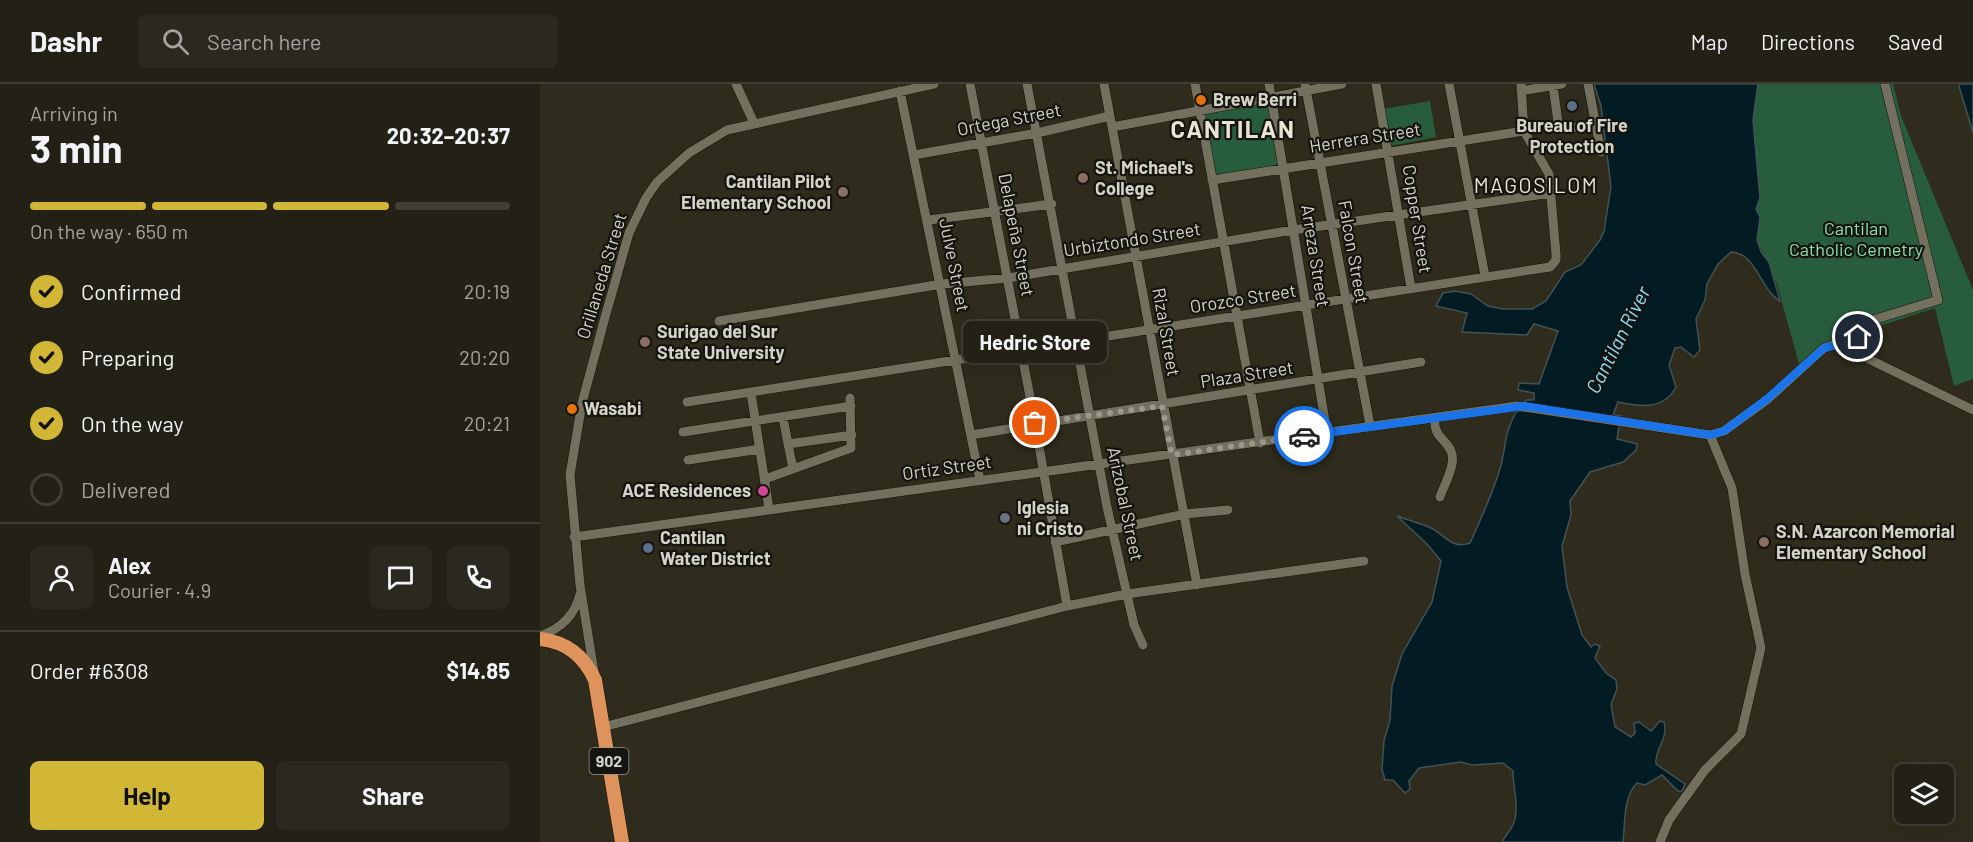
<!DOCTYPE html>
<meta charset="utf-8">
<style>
:root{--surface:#232116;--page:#2b291f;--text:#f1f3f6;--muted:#a3a3a1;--line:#403e35;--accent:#d2b635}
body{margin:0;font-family:Barlow,sans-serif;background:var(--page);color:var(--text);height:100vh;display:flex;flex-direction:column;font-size:22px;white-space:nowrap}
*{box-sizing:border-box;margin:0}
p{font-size:20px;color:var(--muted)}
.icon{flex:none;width:33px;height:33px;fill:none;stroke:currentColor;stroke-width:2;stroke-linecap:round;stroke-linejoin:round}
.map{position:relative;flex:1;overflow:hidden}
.details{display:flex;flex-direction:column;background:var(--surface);width:540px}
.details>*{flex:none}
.tools{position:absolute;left:1354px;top:680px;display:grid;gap:12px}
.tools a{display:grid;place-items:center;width:60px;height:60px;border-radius:9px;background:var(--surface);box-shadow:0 6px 24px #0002,0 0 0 2px var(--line);font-size:30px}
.pin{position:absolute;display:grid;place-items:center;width:51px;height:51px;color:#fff;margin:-26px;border:3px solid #fff;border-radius:50%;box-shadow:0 2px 6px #0007}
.courier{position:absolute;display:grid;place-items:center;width:60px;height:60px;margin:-30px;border:4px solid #1a73e8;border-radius:50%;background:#fff;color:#222;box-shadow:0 2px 8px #0007}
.bubble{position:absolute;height:42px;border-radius:9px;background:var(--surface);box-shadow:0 6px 24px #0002,0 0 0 2px var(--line);font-size:20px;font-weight:700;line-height:42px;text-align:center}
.head em{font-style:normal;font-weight:700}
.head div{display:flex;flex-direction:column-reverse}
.head{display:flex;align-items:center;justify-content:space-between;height:102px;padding:0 30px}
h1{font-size:39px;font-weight:700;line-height:45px}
.bar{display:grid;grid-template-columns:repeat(4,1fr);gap:9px 6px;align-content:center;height:72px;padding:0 30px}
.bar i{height:8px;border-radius:4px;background:var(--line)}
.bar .selected{background:var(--accent)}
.bar p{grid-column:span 4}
.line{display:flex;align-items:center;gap:15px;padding:0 30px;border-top:2px solid var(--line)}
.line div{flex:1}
.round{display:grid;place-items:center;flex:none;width:63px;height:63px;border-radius:9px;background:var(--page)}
ol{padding:0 30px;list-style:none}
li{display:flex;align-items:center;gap:18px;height:66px}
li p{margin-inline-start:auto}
li .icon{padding:6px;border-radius:50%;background:var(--accent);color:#111;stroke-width:4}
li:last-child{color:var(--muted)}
li i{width:33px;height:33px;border:3px solid var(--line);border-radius:50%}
.primary-button{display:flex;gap:12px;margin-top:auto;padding:12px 30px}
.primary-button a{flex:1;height:69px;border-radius:9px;background:var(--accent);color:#111;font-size:24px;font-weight:700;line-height:69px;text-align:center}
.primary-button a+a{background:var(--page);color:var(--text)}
header{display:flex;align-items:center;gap:36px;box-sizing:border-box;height:84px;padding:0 30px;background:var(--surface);border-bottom:2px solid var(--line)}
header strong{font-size:28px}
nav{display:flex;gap:33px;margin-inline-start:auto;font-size:21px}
.search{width:420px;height:54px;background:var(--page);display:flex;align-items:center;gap:15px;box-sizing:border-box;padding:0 21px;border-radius:9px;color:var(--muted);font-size:22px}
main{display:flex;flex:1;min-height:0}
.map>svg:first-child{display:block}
</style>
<header>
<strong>Dashr</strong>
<div class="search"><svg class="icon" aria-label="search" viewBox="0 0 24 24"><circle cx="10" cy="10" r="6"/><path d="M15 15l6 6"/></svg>Search here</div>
<nav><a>Map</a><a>Directions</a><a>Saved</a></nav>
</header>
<main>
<section class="details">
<div class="head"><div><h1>3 min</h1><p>Arriving in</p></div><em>20:32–20:37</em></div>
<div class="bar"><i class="selected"></i><i class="selected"></i><i class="selected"></i><i></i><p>On the way · 650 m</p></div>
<ol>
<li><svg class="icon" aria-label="check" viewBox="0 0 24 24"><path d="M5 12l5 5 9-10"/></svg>Confirmed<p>20:19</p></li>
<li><svg class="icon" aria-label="check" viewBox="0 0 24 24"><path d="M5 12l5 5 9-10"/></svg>Preparing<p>20:20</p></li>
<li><svg class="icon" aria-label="check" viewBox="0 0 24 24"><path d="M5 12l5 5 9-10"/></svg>On the way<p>20:21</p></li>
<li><i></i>Delivered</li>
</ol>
<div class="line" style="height:108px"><a class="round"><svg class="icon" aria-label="person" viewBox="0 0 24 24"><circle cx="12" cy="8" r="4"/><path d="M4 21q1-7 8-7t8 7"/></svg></a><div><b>Alex</b><p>Courier · 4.9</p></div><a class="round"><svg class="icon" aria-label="chat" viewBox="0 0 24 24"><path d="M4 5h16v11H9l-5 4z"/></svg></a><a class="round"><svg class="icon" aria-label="phone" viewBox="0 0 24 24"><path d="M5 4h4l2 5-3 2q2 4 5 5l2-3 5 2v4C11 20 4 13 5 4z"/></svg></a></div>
<div class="line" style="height:78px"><div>Order #6308</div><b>$14.85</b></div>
<div class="primary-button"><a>Help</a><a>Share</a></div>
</section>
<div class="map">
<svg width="1433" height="758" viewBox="0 0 1433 758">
<rect width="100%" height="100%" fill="#2f2c1d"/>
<path fill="#275d3c" d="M1218,0H1353L1361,32L1433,206V295L1414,302L1395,224L1330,245L1319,267C1290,250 1283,260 1259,280L1237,200L1217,156L1220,133L1216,126L1220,114L1213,36Z
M727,17L739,81L675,92L665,29Z
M890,17L896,53L850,62L843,25Z"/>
<path fill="#031b23" stroke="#425255" stroke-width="1.5" d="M1054,0H1218L1213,36L1220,114L1216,125L1220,133L1217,156L1221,168L1229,178L1240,217C1221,207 1216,168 1191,168L1178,180L1167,200L1165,216L1156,235L1160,266L1154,273L1141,263L1135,264L1129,281L1136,303C1124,326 1100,323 1078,318L1073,331L1081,332L1077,355L1097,360L1096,366L1083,378L1050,388L1030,417L1031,431L1022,462L1027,503L1042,551L1051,563L1055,560L1060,562L1055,574L1066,589L1076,596L1077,605L1071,620L1075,643L1091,653L1095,649L1094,639L1099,638L1111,647L1120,637L1124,638C1129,654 1114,666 1116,680L1145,700L1142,707H1138L1122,691L1105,701L1097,699C1083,712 1085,741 1083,758H962C965,752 970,747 973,741C980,724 973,705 973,687L963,679L932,681L921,678L879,684L869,697L870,705L865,709L853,696H845L842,685L844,657L850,636L852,602L862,570L892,518L901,477L888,461L857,432C867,436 879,439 889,443C905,450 911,466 930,459C941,435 952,411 960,385C966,364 964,349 976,328L984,326L986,316H994V309L978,306L979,299L999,300L1018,247L994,240L987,251L922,248L927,229L896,222L903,209L915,207L931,210L948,222L963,225H992L1006,217L1025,188L1041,181L1060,156L1064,147L1071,103L1061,22Z
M1419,0H1433V49L1419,2Z"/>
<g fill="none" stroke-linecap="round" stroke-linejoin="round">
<g stroke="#171407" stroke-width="10">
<path id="minor" d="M196,0L214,39
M430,0L495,339L527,522
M487,0L567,423L594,541L603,561
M564,0L657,501
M655,0L720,359
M729,0L787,349
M765,0L830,341
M836,0L871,204
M909,0L945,192
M1048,0L1061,68
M1013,2L1018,38L1023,44L1057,42
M360,7L440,396
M981,7L1022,0
M572,43L802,0
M374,71L497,49L570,32
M672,96L984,47
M389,136L512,120
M179,237L402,200L468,194L753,146L1012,109
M1312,268L1323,239L1398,216L1345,0
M211,309L229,425
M147,318L1010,183L1016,176V170L1009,90L984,47L981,0
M243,334L253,385
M895,335C893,352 905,354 911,367C917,379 904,401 900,413
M143,348L311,322
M431,351L881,278
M248,360L312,351
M148,376L220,365
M225,395L311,364L310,314
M34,453L977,322L1170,351L1184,347L1228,315L1284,264L1293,261L1304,263L1433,326
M515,458L645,430L688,426
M0,552C20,545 35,531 40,510
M54,588L40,501L30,391L42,319L64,237L89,149L106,114L117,98L149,69L187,46L394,0
M63,643L527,522L587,510L824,477
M1120,758L1129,736L1165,686L1201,650L1221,564L1205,490L1192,404L1170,351"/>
</g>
<g stroke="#171407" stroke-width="15">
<path id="highway" d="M0,555C27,558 44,572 55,596L82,758"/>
</g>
<use href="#minor" stroke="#73705f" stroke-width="9"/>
<use href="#highway" stroke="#df935c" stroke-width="14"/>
</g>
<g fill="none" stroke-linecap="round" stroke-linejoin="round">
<path stroke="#9a998d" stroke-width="6" stroke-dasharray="0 10.8" d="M495,339L622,322L632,371L764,352"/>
<path stroke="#1a73e8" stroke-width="8" d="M764,352L984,322L1170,351L1184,347L1227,315L1284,264L1297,261L1312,268L1318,253"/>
</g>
<g fill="#e8710a" stroke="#16140e" stroke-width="2">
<circle cx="661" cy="16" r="6"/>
<circle cx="32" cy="325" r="6"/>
</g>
<g fill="#5c6f8a" stroke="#16140e" stroke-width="2">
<circle cx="1032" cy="22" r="6"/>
<circle cx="108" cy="464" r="6"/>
</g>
<g fill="#8d6e63" stroke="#16140e" stroke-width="2">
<circle cx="543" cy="94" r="6"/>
<circle cx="303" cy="108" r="6"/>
<circle cx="105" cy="258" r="6"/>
<circle cx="1224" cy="458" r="6"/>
</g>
<circle fill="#d1479c" stroke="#16140e" stroke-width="2" cx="223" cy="407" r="6"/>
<circle fill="#6b7280" stroke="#16140e" stroke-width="2" cx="465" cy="434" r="6"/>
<g text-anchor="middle" stroke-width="4.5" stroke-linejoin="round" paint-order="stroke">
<rect fill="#16140e" stroke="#9b9a91" stroke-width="1.5" x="49.5" y="664" width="39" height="26" rx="4.5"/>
<g font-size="16" font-weight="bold" fill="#d4d3c9">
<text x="69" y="683">902</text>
</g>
<g font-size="18" font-weight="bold" fill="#d4d3c9" stroke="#16140e" text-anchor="start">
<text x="673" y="22">Brew Berri</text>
<text x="1032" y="48" text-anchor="middle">Bureau of Fire<tspan x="1032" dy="21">Protection</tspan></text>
<text x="555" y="90">St. Michael's<tspan x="555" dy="21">College</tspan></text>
<text x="291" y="104" text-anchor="end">Cantilan Pilot<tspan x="291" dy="21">Elementary School</tspan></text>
<text x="117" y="254">Surigao del Sur<tspan x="117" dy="21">State University</tspan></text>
<text x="44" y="331">Wasabi</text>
<text x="211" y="413" text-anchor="end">ACE Residences</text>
<text x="477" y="430">Iglesia<tspan x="477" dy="21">ni Cristo</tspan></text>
<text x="1236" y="454">S.N. Azarcon Memorial<tspan x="1236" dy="21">Elementary School</tspan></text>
<text x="120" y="460">Cantilan<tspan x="120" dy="21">Water District</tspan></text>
</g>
<g font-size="18" fill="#d4d3c9" stroke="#16140e">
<text transform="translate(469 36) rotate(-11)" y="6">Ortega Street</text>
<text transform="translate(825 54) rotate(-9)" y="6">Herrera Street</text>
<text transform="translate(877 135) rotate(81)" y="6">Copper Street</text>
<text transform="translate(476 151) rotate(79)" y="6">Delapeña Street</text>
<text transform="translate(592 156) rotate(-9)" y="6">Urbiztondo Street</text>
<text transform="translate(813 168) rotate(80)" y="6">Falcon Street</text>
<text transform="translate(775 172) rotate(81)" y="6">Arreza Street</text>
<text transform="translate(414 181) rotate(79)" y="6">Julve Street</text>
<text transform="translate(62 192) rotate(-73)" y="6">Orillaneda Street</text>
<text transform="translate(703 215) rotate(-9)" y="6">Orozco Street</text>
<text transform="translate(626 248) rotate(80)" y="6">Rizal Street</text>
<text transform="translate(707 291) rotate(-9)" y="6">Plaza Street</text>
<text transform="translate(407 384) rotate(-8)" y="6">Ortiz Street</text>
<text transform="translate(585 420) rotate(78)" y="6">Arizobal Street</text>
</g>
<g font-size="18" fill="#8ae1a8" stroke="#16140e">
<text x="1316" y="151">Cantilan<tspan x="1316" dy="21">Catholic Cemetry</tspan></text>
</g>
<g font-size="20" font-style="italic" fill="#8adefe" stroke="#16140e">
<text transform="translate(1078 256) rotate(-63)" y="7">Cantilan River</text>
</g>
<g font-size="21" letter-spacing="1.5" fill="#e7e4d1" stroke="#16140e">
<text x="996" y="109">MAGOSILOM</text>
</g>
<g font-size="24" font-weight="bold" letter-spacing="1.5" fill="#e7e4d1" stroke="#16140e">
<text x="693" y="54">CANTILAN</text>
</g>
</g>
</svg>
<div class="tools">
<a><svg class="icon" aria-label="layers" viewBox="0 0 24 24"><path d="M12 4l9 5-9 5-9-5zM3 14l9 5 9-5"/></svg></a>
</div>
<div class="pin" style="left:495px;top:339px;background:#ea580c"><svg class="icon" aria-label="bag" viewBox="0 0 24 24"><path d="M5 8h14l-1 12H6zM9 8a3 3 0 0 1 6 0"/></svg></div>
<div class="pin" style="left:1318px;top:253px;background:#1f2937"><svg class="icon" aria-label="home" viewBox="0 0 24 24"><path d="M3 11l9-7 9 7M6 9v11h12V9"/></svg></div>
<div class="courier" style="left:764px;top:352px"><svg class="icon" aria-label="car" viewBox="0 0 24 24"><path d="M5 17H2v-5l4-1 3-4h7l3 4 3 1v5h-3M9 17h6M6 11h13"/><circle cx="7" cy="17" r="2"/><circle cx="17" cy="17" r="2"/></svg></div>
<div class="bubble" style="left:423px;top:237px;width:144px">Hedric Store</div>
</div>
</main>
